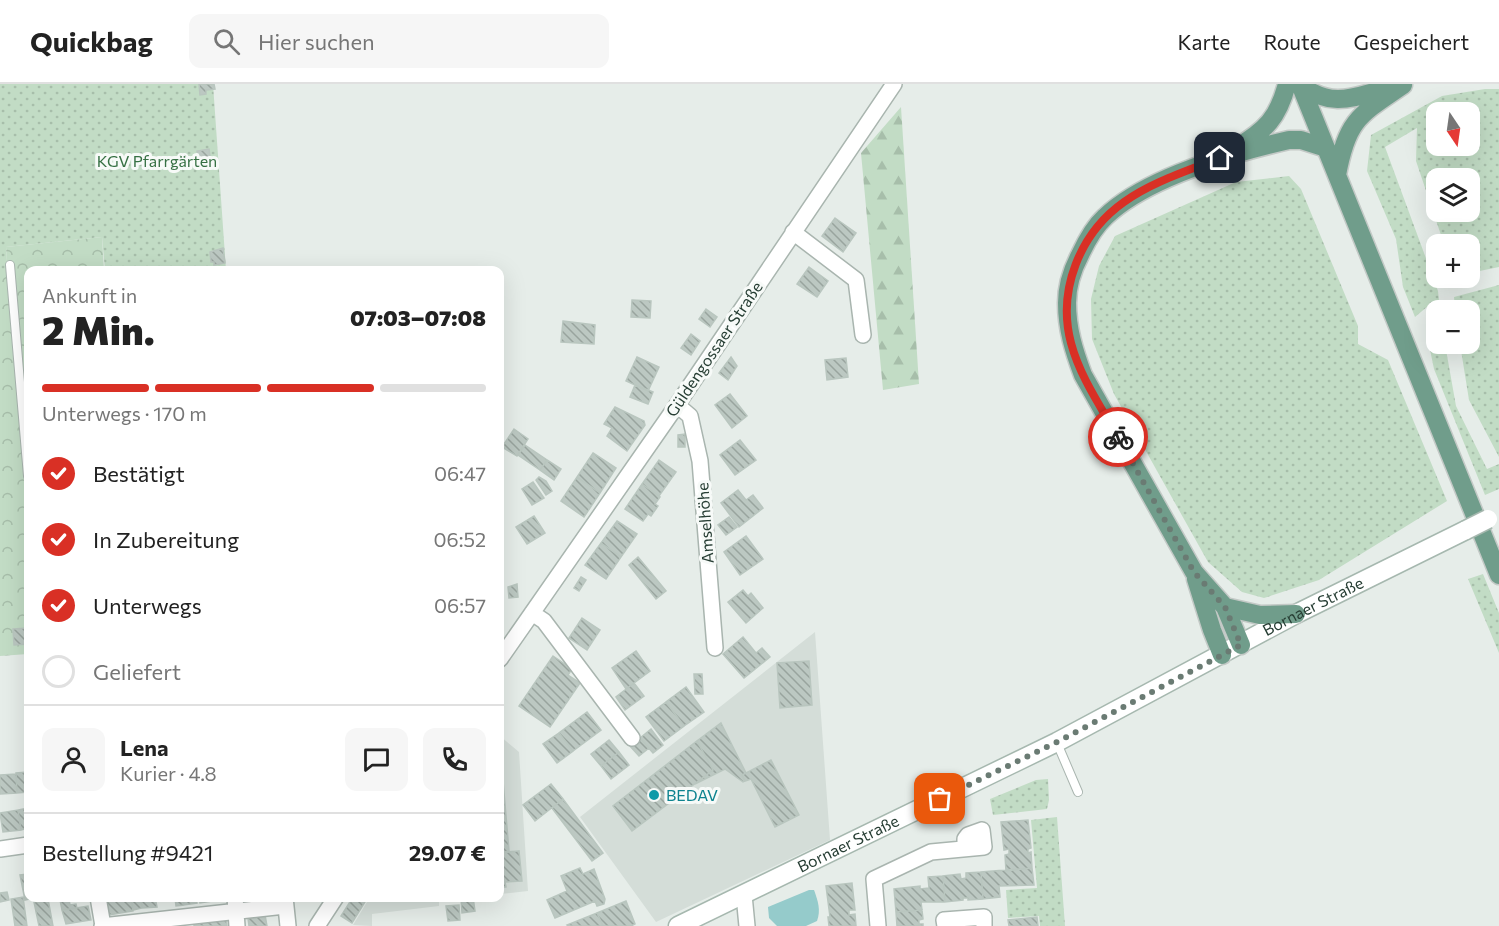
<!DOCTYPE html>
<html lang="de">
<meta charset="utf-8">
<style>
:root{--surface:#fff;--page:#f6f6f6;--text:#222;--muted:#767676;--line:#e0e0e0;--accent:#d93025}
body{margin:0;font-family:Commissioner,sans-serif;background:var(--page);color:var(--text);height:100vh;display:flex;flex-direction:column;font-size:22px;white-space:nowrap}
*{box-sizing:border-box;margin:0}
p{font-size:20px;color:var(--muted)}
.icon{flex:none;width:33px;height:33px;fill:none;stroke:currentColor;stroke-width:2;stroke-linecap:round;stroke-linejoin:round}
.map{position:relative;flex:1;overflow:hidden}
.side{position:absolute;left:24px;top:182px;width:480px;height:636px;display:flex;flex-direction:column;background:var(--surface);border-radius:12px;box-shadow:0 6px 24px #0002}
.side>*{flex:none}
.needle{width:39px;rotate:167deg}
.fabs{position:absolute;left:1426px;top:18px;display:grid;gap:12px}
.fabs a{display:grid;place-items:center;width:54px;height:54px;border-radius:12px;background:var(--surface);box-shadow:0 6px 24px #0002;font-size:30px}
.pin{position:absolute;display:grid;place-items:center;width:51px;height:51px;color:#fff;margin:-26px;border-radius:12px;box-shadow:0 3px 9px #0006}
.courier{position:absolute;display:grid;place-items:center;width:60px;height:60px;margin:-30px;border:4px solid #d93025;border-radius:50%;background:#fff;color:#222;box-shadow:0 2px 8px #0007}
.head em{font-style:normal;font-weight:800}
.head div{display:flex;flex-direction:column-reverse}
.head{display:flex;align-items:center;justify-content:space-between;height:102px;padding:0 18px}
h1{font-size:39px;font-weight:800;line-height:45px}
.bar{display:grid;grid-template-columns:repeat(4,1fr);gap:9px 6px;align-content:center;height:72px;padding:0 18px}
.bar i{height:8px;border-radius:4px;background:var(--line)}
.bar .on{background:var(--accent)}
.bar p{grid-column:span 4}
.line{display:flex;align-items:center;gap:15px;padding:0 18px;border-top:2px solid var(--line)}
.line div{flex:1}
.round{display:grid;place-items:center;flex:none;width:63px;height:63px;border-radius:12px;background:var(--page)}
ol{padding:0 18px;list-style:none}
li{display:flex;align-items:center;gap:18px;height:66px}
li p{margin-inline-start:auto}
li .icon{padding:6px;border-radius:50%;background:var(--accent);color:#fff;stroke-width:4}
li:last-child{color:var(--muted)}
li i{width:33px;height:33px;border:3px solid var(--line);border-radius:50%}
header{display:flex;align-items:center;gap:36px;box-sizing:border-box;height:84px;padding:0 30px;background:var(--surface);border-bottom:2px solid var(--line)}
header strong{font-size:28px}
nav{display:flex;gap:33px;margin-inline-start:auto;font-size:21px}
.search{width:420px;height:54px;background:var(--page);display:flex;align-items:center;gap:15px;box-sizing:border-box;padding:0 21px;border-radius:12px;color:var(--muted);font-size:22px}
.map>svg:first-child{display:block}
</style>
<header>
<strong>Quickbag</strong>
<div class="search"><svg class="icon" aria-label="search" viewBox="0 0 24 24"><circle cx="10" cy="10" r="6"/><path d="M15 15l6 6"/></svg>Hier suchen</div>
<nav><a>Karte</a><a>Route</a><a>Gespeichert</a></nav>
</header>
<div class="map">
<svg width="1499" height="842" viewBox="0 0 1499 842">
<defs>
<pattern id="grass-dots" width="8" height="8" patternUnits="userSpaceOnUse" patternTransform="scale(1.5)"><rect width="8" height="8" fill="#c2dcc5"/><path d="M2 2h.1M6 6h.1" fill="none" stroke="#a7beaa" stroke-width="1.8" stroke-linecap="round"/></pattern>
<pattern id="forest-firs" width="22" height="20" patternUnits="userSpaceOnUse" patternTransform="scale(1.5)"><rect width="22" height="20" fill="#c2dcc5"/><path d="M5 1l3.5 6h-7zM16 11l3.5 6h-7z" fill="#a7beaa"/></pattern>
<pattern id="park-crowns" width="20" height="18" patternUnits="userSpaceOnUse" patternTransform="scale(1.5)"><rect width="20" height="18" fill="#c2dcc5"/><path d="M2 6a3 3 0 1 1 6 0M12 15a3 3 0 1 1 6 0" fill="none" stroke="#a7beaa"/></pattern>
<pattern id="building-back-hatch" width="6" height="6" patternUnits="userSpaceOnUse" patternTransform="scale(1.5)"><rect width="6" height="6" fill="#bcc8c2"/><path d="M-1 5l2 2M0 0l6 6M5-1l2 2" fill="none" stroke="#99a49e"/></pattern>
</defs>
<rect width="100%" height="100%" fill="#e6ede9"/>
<path fill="#d4ddd8" d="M815,548L830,756L656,838L580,733Z
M500,652L519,668L528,807L500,810Z
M370,813H468L439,815V822L372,830V842L353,841Z"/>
<path fill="url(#grass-dots)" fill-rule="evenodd" d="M0,0H213L226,186H105L102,153L6,163L8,192H0Z
M1485,5H1499V183L1470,189V160H1444L1416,77L1417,44L1385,63L1438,207L1440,226H1437V260H1445L1456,322L1487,385L1499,380V405L1485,411L1434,285L1428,256L1432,229L1428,222L1415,233L1403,203L1396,155L1367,87L1371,51L1442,12ZM1470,28V62H1437V28ZM1470,94V128H1437V94Z
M1289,92L1301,105L1358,242V260L1388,276L1447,417L1319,496L1264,514L1242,508L1208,478L1114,310L1092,255L1091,215L1099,182L1115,152L1236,98Z
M1499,201V373L1469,316L1460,260H1470V226H1455L1454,213Z
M1483,490L1499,529V569L1468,495Z
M1048,695L1049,716L1047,725L993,731L990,715L1036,696Z
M1057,733L1065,842H1040L1039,832L1008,834L1006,806L1037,804L1031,736Z"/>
<path fill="url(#forest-firs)" d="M901,23L919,300L883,306L861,69Z"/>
<path fill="url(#park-crowns)" d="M102,153L104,186H28V570L0,572V192L8,191L6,163Z"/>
<path fill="#95cbcb" d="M809,806H814C818,817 821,826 817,837L806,842H777L769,834L768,823Z"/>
<path fill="url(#building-back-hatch)" stroke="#b9c6bf" stroke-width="1.5" d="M199,0H214L215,5L206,6V10L200,11Z
M209,65L211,80L200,82L197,67Z
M835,134L856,149L843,168L822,152Z
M223,164L225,179L214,181V178H211L210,168Z
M809,183L828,197L817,213L797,200Z
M632,216L651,217L650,234L631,233Z
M706,225L717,233L710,243L699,235Z
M563,237L595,241L594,260L561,258Z
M691,250L700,257L691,271L681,264Z
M637,273L659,283L648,307L626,297Z
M731,273L737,282L728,296L719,289Z
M846,274L848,293L827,296L825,276Z
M635,301L653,308L648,320L630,313Z
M730,310L747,332L732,344L715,321Z
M615,323L644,337L645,341L627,367L607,352L612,344L604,340Z
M514,345L528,355L517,372L502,363Z
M685,350V363H678V351Z
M740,356L756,376L735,391L720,371Z
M525,361L547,376L540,386L518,371Z
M593,369L616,384L600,409L577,393Z
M547,376L561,385L554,396L540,386Z
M659,376L676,388L659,412L642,400Z
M539,393L546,397L552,407L546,411L536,396Z
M577,393L600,409L584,433L561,417Z
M533,398L544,414L532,421L522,405Z
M642,400L660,413L655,420L658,422L651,432L648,430L643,437L625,425Z
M738,406L746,416L753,411L763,424L739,443L721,419Z
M534,432L545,449L527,460L516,443Z
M729,433L737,443L726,451L718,441Z
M617,437L637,450L621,473L601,459Z
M746,452L763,475L740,491L724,468Z
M601,459L621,473L606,495L585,481Z
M638,473L666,507L656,515L629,481Z
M581,493L586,496L579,507L574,504Z
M517,500L518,513L509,514L508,503Z
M743,506L748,512L751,509L763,524L746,539L728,518Z
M582,534L600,546L587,566L569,554Z
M28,544V560L14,561L13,545Z
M743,553L756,569L762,564L770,573L744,594L723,570Z
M636,567L650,587L626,605L612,584Z
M553,572L572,585L568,591L580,599L550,643L519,622Z
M809,577L812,621L780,624L777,579Z
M694,590H702L703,610H695Z
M634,599L644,612L625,626L616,613Z
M686,603L704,628L684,642L666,618Z
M666,618L684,642L664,657L646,633Z
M587,628L601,646L573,667L559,649Z
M721,639L746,689L742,691L745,697L743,698L725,685L695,700L713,686L697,657Z
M651,645L663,661L653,669L640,654Z
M559,649L573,667L557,679L543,660Z
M640,654L649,664L639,672L630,662Z
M609,656L619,668L601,682L591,670Z
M697,657L713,686L632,747L613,722Z
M500,662L509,767L500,769Z
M619,668L629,681L611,695L601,682Z
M771,676L799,731L775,743L751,695L745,697L742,691Z
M27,680H28V708L17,709L16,689L28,688Z
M16,690L17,709L0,710V691Z
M551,700L563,715L535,737L523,721Z
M563,715L603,769L592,777L552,724Z
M28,724V744L21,746L18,726Z
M18,726L21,746L3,748L0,729Z
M1028,736L1031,764L1028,765V769L1031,768L1032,784L1006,787L1005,771L1009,770V765L1004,766L1001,738Z
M519,767L522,797L505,798L506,803L500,804V786H503L502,768Z
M519,767L522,797L505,798L506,803L500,804V769Z
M580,784L583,790L594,785L605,815L604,820L597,822L595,817L555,834L547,816L567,807L561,792Z
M1032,784L1034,801L999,802L1000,813L983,815L981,788Z
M981,788L983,815L968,816V814H963V816L945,818L943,792L960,790L961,795L966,794V789Z
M28,790V813L33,814L25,816L20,791Z
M943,792L945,818H921L922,826L896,828L894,805L920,802V805L929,804L928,793Z
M852,799L855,826H849V831L855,830L856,842H829L828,833H830L826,802Z
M7,808L9,816L0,818V809Z
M23,813L27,842H15L11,815Z
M106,813H131L133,827L109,831Z
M131,813H141L142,824L133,826Z
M141,813H155L157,823L142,824Z
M183,813H196L197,819L184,821Z
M183,813L184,821L176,822L175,814Z
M199,813H225L226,815L200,819Z
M353,813H368L352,839L341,832Z
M473,813L475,827L462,829L461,814Z
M48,815L53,842H39L34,818Z
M69,815L70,821L76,820L77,824L62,826L60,816Z
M626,817L635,840L631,842H603L597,829Z
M459,821L460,836L448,837L446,822Z
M88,822L91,836L66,840L62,826Z
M922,826L923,835L919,836V840H923V842H897L896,828Z
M597,829L603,842H568L567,841Z
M597,829L603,842H568L567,841Z
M265,831L267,842H249L248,834Z
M226,833L227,842H194V837Z
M1037,833L1038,842H1009L1008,836Z"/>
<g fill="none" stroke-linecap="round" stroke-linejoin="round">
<g stroke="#a9b5af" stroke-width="10">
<path id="lane" d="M10,181L28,392
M1057,659L1078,708"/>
</g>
<g stroke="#a9b5af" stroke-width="18">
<path id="street" d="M793,148L856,196L863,251
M677,321L690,332L700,377L715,564
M532,529L544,537L632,654
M500,575L677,321L894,0
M0,765L28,761
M744,811L747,842
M98,813L103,842
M235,813L237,842
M285,813L288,842
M102,842L285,822
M317,842L336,813
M878,842L874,795L931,768L984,763L982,746L968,751L965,755V764
M945,842L944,836L984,833V842"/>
</g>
<g stroke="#a6b8af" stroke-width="21">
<g id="secondary">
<path id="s1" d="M678,842L1057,658L1296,530L1466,446"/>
</g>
</g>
<g stroke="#c3c9c6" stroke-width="21">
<path id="primary" d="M1300,0L1499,491
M1300,1C1335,26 1355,12 1392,3
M1236,64C1266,46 1278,34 1287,0
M1337,91C1347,36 1359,31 1403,1
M1196,495L1212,546L1222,571
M1225,523L1260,531L1296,530
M1241,561L1225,523L1194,488L1083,291C1074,267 1067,245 1067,219C1067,203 1072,186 1080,171C1086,158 1094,143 1105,133C1147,93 1233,69 1289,56H1301L1326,64"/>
</g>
<use href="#lane" stroke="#fff" stroke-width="8"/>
<use href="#street" stroke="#fff" stroke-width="15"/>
<use href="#secondary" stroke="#fff" stroke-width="18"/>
<use href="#primary" stroke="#709d8b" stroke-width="18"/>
<g stroke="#a6b8af" stroke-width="21" stroke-linecap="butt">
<path id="secondary-bridge" d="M1466,446L1488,435"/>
</g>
<use href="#secondary-bridge" stroke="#fff" stroke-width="18"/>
</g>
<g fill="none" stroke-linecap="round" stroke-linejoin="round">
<path stroke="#6a7b73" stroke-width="6" stroke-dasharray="0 10.8" d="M940,715L1057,658L1241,561L1225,523L1194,488L1118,353"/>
<path stroke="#d93025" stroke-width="8" d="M1118,353C1101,323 1080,293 1071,259C1057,206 1080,149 1124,118C1152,98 1187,87 1220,74"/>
</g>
<circle fill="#0f9aa8" stroke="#f7faf8" stroke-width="2" cx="654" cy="711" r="6"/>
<g text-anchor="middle" stroke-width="6" stroke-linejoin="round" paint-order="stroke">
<g font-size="16" fill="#367043" stroke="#f7faf8">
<text x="157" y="83">KGV Pfarrgärten</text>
</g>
<g font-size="16" fill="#273e34" stroke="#f7faf8">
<text transform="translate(714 265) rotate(-56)" y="6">Güldengossaer Straße</text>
<text transform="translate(705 439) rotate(-94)" y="6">Amselhöhe</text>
<text dy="6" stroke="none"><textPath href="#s1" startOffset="711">Bornaer Straße</textPath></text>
<text dy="6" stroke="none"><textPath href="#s1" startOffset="189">Bornaer Straße</textPath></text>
</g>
<g font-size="16" fill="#0d838f" stroke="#f7faf8" text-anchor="start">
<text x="666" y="717">BEDAV</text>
</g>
</g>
</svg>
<div class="fabs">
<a><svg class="needle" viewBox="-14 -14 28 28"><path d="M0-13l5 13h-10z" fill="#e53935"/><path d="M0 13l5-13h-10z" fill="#767676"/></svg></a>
<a><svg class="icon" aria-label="layers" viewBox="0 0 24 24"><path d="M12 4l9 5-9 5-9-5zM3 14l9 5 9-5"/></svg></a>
<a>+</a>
<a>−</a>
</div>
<div class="pin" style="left:940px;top:715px;background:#ea580c"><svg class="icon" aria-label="bag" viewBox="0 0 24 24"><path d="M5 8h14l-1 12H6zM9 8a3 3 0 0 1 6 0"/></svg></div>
<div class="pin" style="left:1220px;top:74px;background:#1f2937"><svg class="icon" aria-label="home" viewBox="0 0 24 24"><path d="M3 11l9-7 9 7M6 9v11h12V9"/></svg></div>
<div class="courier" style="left:1118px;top:353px"><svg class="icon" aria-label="bike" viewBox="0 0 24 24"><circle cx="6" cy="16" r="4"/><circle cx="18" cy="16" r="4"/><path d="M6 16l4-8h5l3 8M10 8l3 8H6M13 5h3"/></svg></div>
<section class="side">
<div class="head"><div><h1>2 Min.</h1><p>Ankunft in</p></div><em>07:03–07:08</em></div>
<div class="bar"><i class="on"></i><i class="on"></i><i class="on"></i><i></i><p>Unterwegs · 170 m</p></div>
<ol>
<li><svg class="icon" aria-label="check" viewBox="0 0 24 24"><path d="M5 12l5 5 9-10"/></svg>Bestätigt<p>06:47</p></li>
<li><svg class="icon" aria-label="check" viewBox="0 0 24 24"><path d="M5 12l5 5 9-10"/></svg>In Zubereitung<p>06:52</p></li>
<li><svg class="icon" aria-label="check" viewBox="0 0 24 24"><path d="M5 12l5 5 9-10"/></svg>Unterwegs<p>06:57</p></li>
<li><i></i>Geliefert</li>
</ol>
<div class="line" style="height:108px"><a class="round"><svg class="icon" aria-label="person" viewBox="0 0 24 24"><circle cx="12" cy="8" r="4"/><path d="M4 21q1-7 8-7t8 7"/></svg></a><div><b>Lena</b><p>Kurier · 4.8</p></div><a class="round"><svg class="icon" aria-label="chat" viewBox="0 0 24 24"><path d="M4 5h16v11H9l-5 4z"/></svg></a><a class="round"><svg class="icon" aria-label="phone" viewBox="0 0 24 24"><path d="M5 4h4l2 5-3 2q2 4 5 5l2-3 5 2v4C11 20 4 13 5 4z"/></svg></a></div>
<div class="line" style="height:78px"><div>Bestellung #9421</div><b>29.07 €</b></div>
</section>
</div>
